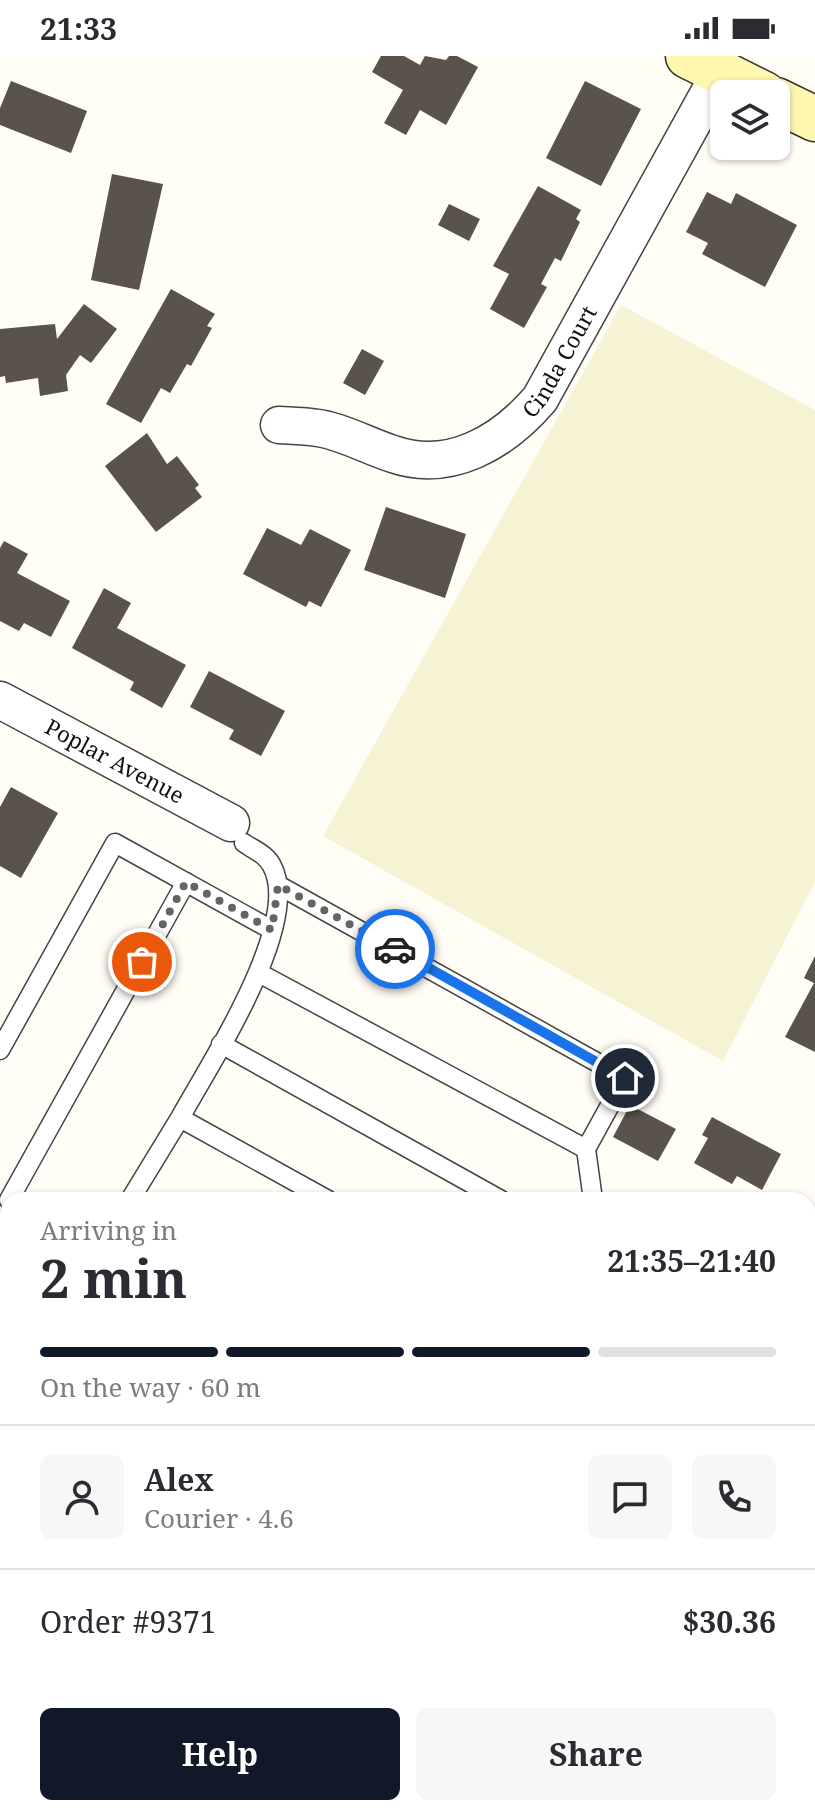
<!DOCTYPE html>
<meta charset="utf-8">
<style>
:root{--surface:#fff;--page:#f7f7f7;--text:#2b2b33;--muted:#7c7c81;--line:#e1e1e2;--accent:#111827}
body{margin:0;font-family:"Noto Serif",serif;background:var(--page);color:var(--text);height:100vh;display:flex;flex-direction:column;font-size:30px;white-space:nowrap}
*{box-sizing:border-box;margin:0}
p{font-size:26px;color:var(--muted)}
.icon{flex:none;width:44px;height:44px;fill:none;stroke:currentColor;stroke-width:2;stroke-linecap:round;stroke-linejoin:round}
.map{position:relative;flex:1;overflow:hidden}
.drawer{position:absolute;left:0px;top:1136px;width:816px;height:624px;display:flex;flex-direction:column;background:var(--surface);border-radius:24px 24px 0 0;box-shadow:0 2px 6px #0004}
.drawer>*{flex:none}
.fabs{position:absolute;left:710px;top:24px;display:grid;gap:16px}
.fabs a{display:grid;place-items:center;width:80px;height:80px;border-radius:12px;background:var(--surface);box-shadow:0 2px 6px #0004;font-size:40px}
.pin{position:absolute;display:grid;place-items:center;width:68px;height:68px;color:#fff;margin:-34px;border:4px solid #fff;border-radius:50%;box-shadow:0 2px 8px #0007}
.courier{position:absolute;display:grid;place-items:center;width:80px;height:80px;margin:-40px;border:6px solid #1a73e8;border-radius:50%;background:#fff;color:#222;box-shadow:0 2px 10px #0007}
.headline em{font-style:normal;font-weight:700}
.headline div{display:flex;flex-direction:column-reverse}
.headline{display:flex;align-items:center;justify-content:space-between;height:136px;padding:0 40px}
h1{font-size:52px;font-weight:700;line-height:60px}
.bar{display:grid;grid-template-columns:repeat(4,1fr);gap:12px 8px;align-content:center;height:96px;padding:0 40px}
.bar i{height:10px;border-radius:6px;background:var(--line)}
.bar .selected{background:var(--accent)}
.bar p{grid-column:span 4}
.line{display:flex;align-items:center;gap:20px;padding:0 40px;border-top:2px solid var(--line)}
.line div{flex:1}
.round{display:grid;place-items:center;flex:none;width:84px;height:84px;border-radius:12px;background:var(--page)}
.cta{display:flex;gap:16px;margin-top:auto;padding:16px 40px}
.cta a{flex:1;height:92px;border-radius:12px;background:var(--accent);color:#fff;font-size:32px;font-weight:700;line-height:92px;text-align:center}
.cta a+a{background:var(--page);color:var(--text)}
.status{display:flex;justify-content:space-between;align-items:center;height:56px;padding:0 40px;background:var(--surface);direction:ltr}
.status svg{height:22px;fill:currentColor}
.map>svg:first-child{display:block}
</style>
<div class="status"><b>21:33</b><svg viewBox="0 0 49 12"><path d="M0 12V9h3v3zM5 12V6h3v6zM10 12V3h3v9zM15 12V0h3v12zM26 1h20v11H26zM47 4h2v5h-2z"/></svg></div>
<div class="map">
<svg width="815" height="1760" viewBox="0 0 815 1760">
<rect width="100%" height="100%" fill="#fffdf5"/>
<path fill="#f6f3d4" d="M621,249L815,354V826L723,1005L323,780Z"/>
<path fill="#d5ebbd" d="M815,1298V1665L808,1661V1311Z"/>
<path fill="#5a524d" d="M381,0H404L420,9L425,0L446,4L449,0H457L478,11L446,69L420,54L406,79L384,67L403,34L372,16Z
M11,25L87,55L71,97L0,69V52Z
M585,25L641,53L601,130L546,102Z
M112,118L163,128L139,234L91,224Z
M538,130L581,154L576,163L580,166L561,205L555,202L541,228L547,231L524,272L490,253L509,218L493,210Z
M707,136L731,148L736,137L797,169L765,231L702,198L708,187L686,176Z
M449,148L480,163L469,185L438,169Z
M171,233L215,258L207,270L212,272L191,310L187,308L170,337L161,332L141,367L106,348Z
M84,248L117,273L91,307L80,299L66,319L68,335L40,340L38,322L6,327L5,320L0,321V273L55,268L57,283Z
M362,293L384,305L365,339L343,327Z
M147,377L167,408L177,400L199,429L195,432L202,441L156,476L105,410Z
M386,451L466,478L445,542L364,514Z
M267,472L301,489L310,473L351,494L321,551L309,545L306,551L243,518Z
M4,485L28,498L17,517L70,545L51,581L24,567L19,575L0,565V492Z
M104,532L131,547L117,572L186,609L162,652L130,634L134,626L72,592Z
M209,615L285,655L261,700L229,683L234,674L190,651Z
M11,731L58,757L21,822L0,810V751Z
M815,900V996L785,981L814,927L804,922Z
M630,1049L676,1073L658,1105L613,1081Z
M712,1061L781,1098L762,1134L737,1120L732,1128L694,1107L708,1082L702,1079Z
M0,1686L8,1691V1752H35L30,1760H0Z"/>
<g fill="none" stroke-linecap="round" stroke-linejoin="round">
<g stroke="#444" stroke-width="21">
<path id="lane" d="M244,787C254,794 266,798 272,810C303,867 209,1009 180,1062L328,1144
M278,829L625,1022L586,1093
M259,917L586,1093L593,1144
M221,988L501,1144
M0,994L115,787L272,874
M9,1144L186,826
M130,1144L180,1062
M0,1236L8,1252
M0,1279L8,1273
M0,1409L8,1395
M594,1760L598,1752"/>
</g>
<g stroke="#444" stroke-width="39">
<g id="street">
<path id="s1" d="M279,369C295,370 313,370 328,374C351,380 371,391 393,398C450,418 503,386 540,343L720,17"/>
<path id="s2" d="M0,644L231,767"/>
<path d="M0,1608L8,1612"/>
<path d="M281,1752L296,1760"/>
<path d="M107,1760L112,1752"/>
</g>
</g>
<g stroke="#333" stroke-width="47">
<path id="secondary" d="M688,0L764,38
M776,44L815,63
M808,1222L815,1210
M520,1760L524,1752"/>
</g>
<use href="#lane" stroke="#fff" stroke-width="18"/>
<use href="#street" stroke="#fff" stroke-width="36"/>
<use href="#secondary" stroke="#fff6b0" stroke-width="44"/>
</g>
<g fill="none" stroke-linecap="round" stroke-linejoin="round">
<path stroke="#646461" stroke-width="8" stroke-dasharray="0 14.4" d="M142,906L186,826L272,874L278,829L395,893"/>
<path stroke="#1a73e8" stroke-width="10" d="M395,893L625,1022"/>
</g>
<g text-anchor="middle" stroke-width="8" stroke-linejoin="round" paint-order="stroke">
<g font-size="22" fill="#111" stroke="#fff">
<text dy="8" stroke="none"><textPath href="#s1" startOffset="328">Cinda Court</textPath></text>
<text dy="8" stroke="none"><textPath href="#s2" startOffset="130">Poplar Avenue</textPath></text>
</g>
</g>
</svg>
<div class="fabs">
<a><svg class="icon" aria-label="layers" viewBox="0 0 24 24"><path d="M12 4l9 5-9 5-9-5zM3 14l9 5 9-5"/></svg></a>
</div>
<div class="pin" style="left:142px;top:906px;background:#ea580c"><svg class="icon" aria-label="bag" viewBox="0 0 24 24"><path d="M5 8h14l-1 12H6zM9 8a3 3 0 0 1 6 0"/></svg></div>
<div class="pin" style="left:625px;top:1022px;background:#1f2937"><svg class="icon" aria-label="home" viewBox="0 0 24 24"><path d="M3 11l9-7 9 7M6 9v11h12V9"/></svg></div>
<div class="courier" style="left:395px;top:893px"><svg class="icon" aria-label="car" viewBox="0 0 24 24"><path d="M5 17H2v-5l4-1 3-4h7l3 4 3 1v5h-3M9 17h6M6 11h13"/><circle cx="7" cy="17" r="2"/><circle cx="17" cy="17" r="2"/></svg></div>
<section class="drawer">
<div class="headline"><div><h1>2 min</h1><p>Arriving in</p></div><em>21:35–21:40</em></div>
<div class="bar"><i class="selected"></i><i class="selected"></i><i class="selected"></i><i></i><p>On the way · 60 m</p></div>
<div class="line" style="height:144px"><a class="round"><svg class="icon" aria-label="person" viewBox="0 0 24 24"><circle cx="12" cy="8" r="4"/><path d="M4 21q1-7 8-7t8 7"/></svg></a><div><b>Alex</b><p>Courier · 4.6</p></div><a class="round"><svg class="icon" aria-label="chat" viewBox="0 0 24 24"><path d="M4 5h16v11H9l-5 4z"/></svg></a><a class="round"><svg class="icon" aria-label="phone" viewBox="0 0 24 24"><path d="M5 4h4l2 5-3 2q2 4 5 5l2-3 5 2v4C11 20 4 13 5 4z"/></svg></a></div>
<div class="line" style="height:104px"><div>Order #9371</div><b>$30.36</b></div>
<div class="cta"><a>Help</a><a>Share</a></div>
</section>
</div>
